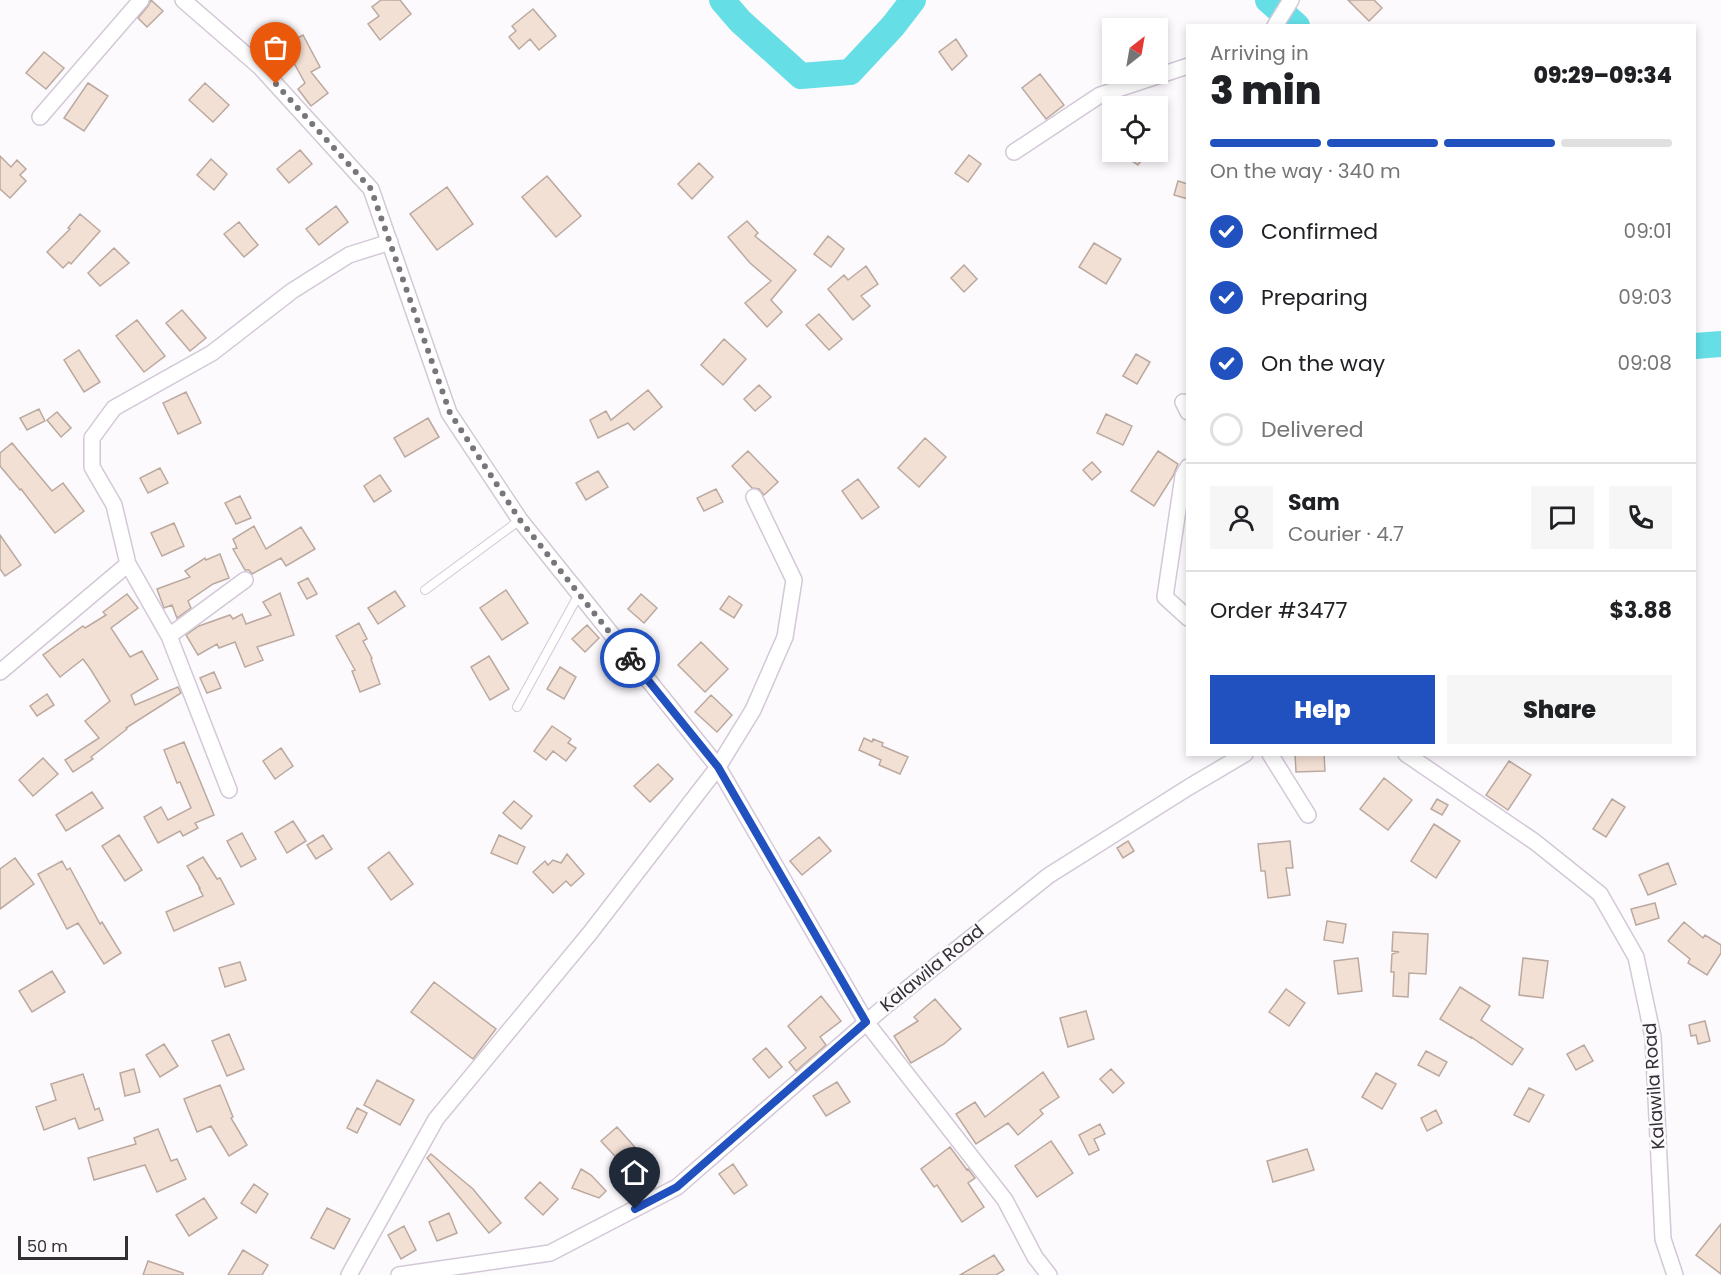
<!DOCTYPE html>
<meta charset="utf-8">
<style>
:root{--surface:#fff;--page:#f6f6f6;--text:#202124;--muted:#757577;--line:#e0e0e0;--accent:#2151bf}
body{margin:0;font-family:Poppins,sans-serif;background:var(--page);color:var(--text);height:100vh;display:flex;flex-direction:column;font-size:22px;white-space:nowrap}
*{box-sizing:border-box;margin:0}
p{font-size:20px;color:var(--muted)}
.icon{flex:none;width:33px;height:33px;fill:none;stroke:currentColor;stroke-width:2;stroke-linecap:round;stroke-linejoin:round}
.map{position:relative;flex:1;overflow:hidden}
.panel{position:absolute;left:1186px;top:24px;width:510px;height:732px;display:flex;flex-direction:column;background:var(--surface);border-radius:0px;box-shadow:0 3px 9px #0003}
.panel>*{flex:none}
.needle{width:39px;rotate:31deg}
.controls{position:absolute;left:1102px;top:18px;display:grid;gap:12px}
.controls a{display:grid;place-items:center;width:66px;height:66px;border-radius:0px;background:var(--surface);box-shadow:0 3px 9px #0003;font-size:30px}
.scale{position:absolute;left:18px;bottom:15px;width:110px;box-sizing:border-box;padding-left:6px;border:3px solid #332f35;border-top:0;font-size:16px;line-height:21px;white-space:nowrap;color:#332f35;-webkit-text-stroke:4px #fcfafd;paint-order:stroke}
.pin{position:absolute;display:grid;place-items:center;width:51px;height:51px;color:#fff;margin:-62px -26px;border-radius:50% 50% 50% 0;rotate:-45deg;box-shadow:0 0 6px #0007}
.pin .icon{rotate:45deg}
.courier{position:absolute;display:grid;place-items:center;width:60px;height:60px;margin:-30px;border:4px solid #2151bf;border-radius:50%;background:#fff;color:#222;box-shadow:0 2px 8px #0007}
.summary em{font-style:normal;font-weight:800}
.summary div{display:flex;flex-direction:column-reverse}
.summary{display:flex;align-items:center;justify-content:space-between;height:102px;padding:0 24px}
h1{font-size:39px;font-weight:800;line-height:45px}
.bar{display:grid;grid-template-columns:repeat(4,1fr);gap:9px 6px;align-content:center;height:72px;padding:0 24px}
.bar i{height:8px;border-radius:4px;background:var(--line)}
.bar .selected{background:var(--accent)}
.bar p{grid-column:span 4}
.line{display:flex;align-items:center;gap:15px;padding:0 24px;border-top:2px solid var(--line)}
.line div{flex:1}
.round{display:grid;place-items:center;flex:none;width:63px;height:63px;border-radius:0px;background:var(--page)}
ol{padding:0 24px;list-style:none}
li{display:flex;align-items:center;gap:18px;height:66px}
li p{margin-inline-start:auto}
li .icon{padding:6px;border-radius:50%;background:var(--accent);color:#fff;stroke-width:4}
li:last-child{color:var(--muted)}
li i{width:33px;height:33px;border:3px solid var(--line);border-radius:50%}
.action{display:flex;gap:12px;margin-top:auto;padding:12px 24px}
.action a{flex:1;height:69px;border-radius:0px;background:var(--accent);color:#fff;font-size:24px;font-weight:800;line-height:69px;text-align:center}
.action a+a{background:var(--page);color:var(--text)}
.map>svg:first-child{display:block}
</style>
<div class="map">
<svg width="1721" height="1275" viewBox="0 0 1721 1275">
<rect width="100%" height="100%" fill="#fcfafd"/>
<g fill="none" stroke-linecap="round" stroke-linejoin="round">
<path stroke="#65dee6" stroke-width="26" d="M722,0L740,21L801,76L850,72L893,26L913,0
M1268,0L1297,26
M1695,346L1721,344"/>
</g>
<path fill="#f3e0d5" stroke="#bba99f" stroke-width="1.5" d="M151,0L163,11L147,27L138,18L148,6Z
M381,0H400L411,14L380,40L368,24L379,16L372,7Z
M1348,0H1374L1382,8L1369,21Z
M533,9L556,36L539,50L530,39L519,49L509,37L516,31L512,26Z
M303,35L320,67L311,72L328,93L311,106L298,89L305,83L284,45Z
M956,39L967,56L952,70L939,52Z
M44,52L64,68L46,89L26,73Z
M1040,74L1064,105L1046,119L1022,88Z
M88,83L108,96L84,131L64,118Z
M205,83L229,105L213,122L189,100Z
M300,150L312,164L289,183L277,169Z
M1118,152H1147L1138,165Z
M969,155L981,164L968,182L955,173Z
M0,156L11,167L17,160L26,169L20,175L26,181L10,198L0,189Z
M211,159L227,174L214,190L197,175Z
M699,163L713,177L692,199L678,184Z
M547,176L581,216L556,237L522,197Z
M1178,181L1188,184V199L1174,195Z
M447,187L473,224L437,250L410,214Z
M336,206L348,222L319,245L306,229Z
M80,214L100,231L71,264L69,262L63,268L47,252L70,229L68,228Z
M747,221L758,233L755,236L796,270L771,300L782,312L767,327L745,303L771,281L750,263L728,237Z
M239,222L258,245L244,257L224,234Z
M828,236L844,249L831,267L814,254Z
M1094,243L1121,259L1106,284L1079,267Z
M114,248L129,263L100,286L88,273Z
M964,265L977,279L964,292L951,278Z
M866,266L878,284L861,296L870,306L853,320L828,289L844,275L848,280Z
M182,310L206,338L190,351L166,323Z
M819,314L842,339L829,350L806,325Z
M137,320L165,356L144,372L116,336Z
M724,339L746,359L723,385L701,365Z
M79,350L100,382L84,392L64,360Z
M1136,354L1150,362L1137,384L1123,376Z
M759,385L771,397L755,411L744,399Z
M648,390L662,407L634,430L628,423L598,438L590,420L606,411L611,420Z
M186,392L201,423L178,434L163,403Z
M39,409L45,421L27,430L20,418Z
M57,412L71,428L61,437L47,420Z
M1106,414L1132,426L1123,445L1097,433Z
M428,418L439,437L405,457L394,438Z
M925,438L946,457L919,487L898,468Z
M12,443L52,491L63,483L84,511L55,533L21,489L20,490L0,466V453Z
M748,451L778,482L764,495L759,489L752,488L732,466Z
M1158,451L1178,464L1173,476L1154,506L1131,491Z
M1092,462L1101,472L1092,480L1083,470Z
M160,468L168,483L148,493L140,478Z
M598,471L608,487L586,500L576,483Z
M380,475L391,491L374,502L364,486Z
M858,479L879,507L862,519L842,491Z
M716,489L723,502L704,511L697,498Z
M240,496L251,518L236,524L225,503Z
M174,523L184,546L162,556L151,533Z
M254,526L266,549L301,527L315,549L286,566L281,558L252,574L249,570H245L233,549L237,548L233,539Z
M0,535L21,565L5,576L0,569Z
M220,554L229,578L213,584L188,601L191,608L177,618L172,605L164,608L157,589L190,577L185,571L205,558L206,560Z
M308,578L317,594L307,599L298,583Z
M506,590L528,623L502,640L480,608Z
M395,591L405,606L378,624L368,608Z
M280,593L294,635L257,647L263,660L245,667L235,642L219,648L217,644L198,655L186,635L199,626L230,615L233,619L242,614L246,624L271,615L263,602Z
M127,594L138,608L111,628L130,657L142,651L158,679L131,695L135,705L178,687L181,693L126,728L127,729L91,757L93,759L73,772L65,760L99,738L85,721L110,701L91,670L83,659L60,677L43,655L83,626L85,628L106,615L103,612Z
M641,594L657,608L644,623L628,609Z
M729,596L742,605L734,618L720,609Z
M359,623L367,639L363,641L372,658L371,659L380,684L360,692L352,671L355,670L336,636Z
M587,625L599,638L585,652L572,639Z
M701,642L728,669L705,692L678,665Z
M489,656L509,689L490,700L471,667Z
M560,667L576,677L564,699L547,689Z
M214,672L221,688L207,693L200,678Z
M47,694L54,705L37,716L30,706Z
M711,695L732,715L717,732L695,712Z
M552,726L571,739L568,743L576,748L566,761L553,751L546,760L534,751Z
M864,738L872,742L873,739L883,743L882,746L908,757L900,774L879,765L881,760L859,750Z
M184,742L214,815L195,823L198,828L183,836L180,831L158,843L144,817L161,807L168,820L191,808L180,782L177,783L164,750Z
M281,748L293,766L275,779L263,761Z
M1295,754H1324L1325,771L1296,772Z
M43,758L58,774L33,796L19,780Z
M1509,761L1531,775L1508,810L1486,795Z
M658,764L673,779L650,802L634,786Z
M1384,778L1412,800L1388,830L1360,809Z
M92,792L103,808L66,831L56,815Z
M1437,799L1448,805L1442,815L1431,809Z
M1612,799L1625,807L1606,837L1593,829Z
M514,801L532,816L521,829L503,813Z
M293,821L306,841L287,853L275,832Z
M1434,824L1460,841L1436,878L1411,861Z
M242,833L256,859L241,867L227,841Z
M119,835L142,870L125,881L102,846Z
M323,835L332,849L316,859L307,845Z
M499,835L525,847L517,864L491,853Z
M819,837L831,851L802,875L790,861Z
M1128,841L1134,851L1123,858L1117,848Z
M1290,841L1293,868H1286L1290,895L1268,898L1265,871H1261L1258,844Z
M389,852L413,884L391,900L368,868Z
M567,854L584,874L571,886L566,881L553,893L533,872L545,861L548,865L553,860L561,863Z
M203,857L217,879L220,878L234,904L174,931L166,912L203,896L199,888H200L187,866Z
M15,858L34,884L0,909V869Z
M62,861L67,870L70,868L100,924L102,922L121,953L104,964L78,923L67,929L38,874Z
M1668,863L1676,884L1648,895L1639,875Z
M1655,903L1659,918L1636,925L1631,909Z
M1327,921L1346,924L1343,943L1324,940Z
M1684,922L1703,938L1705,935L1721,945V953L1707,975L1688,963L1690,959L1668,941Z
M1393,932L1428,934L1426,974L1409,973L1408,997L1393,996L1394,972H1391L1392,954L1399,952L1392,951Z
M1358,958L1362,991L1338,994L1334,961Z
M1523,958L1548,961L1543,998L1519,995Z
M240,962L246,980L225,987L219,968Z
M52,971L65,992L32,1012L19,991Z
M434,982L496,1029L473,1059L411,1012Z
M1460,987L1490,1006L1481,1020L1523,1049L1512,1065L1471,1037V1038L1440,1019Z
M1286,989L1305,1003L1289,1026L1269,1012Z
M821,996L841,1021L820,1037L826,1045L796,1071L789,1062L806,1048L788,1026Z
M935,999L961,1029L944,1044L911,1063L894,1036L918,1021L914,1017Z
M1086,1011L1094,1039L1068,1047L1060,1018Z
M1705,1021L1710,1041L1698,1044L1696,1035L1691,1036L1689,1025Z
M229,1034L244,1069L227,1076L212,1041Z
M164,1044L178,1066L160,1077L146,1055Z
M1584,1045L1593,1061L1576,1070L1567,1054Z
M766,1048L782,1067L769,1078L753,1059Z
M1426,1051L1447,1062L1439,1076L1418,1065Z
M134,1069L140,1092L125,1096L120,1073Z
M1111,1069L1124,1083L1113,1093L1100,1079Z
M1043,1072L1059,1097L1040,1110L1043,1114L1018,1135L1008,1123L976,1144L956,1114L975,1102L985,1117Z
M1376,1073L1396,1084L1382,1109L1362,1097Z
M83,1074L95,1110L99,1108L103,1120L79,1129L75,1118L44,1130L36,1107L56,1100L51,1084Z
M377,1080L414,1100L400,1125L364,1105Z
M837,1082L850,1102L826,1116L813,1096Z
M220,1085L233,1117L231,1118L247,1145L229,1156L211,1126L197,1132L184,1099Z
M1529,1088L1544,1095L1529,1122L1514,1115Z
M357,1108L367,1113L357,1133L347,1128Z
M1436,1110L1442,1123L1427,1131L1421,1118Z
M1100,1124L1105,1134L1094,1139L1099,1150L1089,1155L1079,1135Z
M617,1127L640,1153L625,1167L601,1141Z
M158,1129L171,1161L177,1159L186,1179L157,1192L145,1165L94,1180L88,1158L136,1144L134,1138Z
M1051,1141L1073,1173L1037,1197L1015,1166Z
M950,1147L967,1170L968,1169L975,1178L968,1183L984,1207L962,1222L937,1185L934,1187L921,1169Z
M1307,1149L1314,1170L1273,1182L1267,1161Z
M431,1154L473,1189L501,1223L489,1233L427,1158Z
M733,1164L747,1185L734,1194L719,1174Z
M581,1169L591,1175L606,1191L599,1198L572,1188Z
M540,1182L558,1199L543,1215L525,1198Z
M254,1184L268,1194L256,1213L241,1203Z
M204,1198L217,1218L189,1236L176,1215Z
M327,1208L350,1219L334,1249L311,1238Z
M449,1213L457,1233L437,1241L429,1222Z
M1721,1224V1274L1696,1255Z
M404,1226L416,1250L401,1259L388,1235Z
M243,1250L268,1265L262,1275H228Z
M994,1255L1004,1270L996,1275H960Z
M148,1261L183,1273V1275H143Z"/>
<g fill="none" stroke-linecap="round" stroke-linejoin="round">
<g stroke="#d3c8d8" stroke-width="10">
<path id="lane" d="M425,590L520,520
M517,707L579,594"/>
</g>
<g stroke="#d3c8d8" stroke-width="18">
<path id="street" d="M183,0L260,67L371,189L449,413L520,520L718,767L866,1022L1005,1200L1035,1257L1049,1275
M1275,26L1291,0
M40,117L141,0
M1014,152L1100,95L1188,66
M1183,402L1188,412
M1188,467L1183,476L1165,597L1188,618
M128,564L169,636L229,790
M169,636L245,580
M0,672L128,564L114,505L92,467V438L114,408L212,353L292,291L349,255L390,242
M1270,754L1308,815
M1406,754L1535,842L1600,894L1636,957L1653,1037L1663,1239L1675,1275
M349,1275L436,1119L590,933L718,767L753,710L785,637L794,580L754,497
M399,1275L550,1253L677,1187L883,1008L1048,876L1189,787L1245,754"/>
</g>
<use href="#lane" stroke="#fff" stroke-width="8"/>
<use href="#street" stroke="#fff" stroke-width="15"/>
</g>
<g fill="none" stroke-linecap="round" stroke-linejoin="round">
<path stroke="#79767b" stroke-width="6" stroke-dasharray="0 10.8" d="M276,84L371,189L450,413L520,520L630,658"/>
<path stroke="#2151bf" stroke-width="8" d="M630,658L718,767L866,1022L677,1187L635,1209"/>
</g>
<g text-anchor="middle" stroke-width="5" stroke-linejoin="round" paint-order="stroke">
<g font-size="18" fill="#332f35" stroke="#fcfafd">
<text transform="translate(932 968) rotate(-39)" y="6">Kalawila Road</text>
<text transform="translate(1654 1086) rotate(-94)" y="6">Kalawila Road</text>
</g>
</g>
</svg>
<div class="controls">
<a><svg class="needle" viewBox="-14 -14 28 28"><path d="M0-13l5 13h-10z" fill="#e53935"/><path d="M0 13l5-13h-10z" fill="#757577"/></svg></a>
<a><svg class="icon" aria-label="locate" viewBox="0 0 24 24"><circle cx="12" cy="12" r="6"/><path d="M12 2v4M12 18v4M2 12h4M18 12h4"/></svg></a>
</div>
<div class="scale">50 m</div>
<div class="pin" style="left:276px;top:84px;background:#ea580c"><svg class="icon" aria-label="bag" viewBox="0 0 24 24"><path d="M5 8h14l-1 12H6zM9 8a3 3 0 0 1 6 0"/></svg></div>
<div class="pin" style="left:635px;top:1209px;background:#1f2937"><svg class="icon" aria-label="home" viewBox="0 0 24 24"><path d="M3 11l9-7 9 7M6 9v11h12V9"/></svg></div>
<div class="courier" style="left:630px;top:658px"><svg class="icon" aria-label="bike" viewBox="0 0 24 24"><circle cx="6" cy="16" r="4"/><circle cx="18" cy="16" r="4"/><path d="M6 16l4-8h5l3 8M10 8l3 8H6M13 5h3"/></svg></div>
<section class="panel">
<div class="summary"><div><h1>3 min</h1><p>Arriving in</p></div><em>09:29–09:34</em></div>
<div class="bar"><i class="selected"></i><i class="selected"></i><i class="selected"></i><i></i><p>On the way · 340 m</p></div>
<ol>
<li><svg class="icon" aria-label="check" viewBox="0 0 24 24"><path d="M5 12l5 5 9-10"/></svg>Confirmed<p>09:01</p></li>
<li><svg class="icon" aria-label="check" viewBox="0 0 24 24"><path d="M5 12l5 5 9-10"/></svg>Preparing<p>09:03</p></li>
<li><svg class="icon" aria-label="check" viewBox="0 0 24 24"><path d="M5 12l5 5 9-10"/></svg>On the way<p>09:08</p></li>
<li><i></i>Delivered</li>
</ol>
<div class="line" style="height:108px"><a class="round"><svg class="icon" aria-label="person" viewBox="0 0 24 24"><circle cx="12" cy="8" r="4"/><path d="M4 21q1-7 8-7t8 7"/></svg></a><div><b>Sam</b><p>Courier · 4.7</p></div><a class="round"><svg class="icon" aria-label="chat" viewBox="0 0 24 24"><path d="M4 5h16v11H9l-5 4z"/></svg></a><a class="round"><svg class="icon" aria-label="phone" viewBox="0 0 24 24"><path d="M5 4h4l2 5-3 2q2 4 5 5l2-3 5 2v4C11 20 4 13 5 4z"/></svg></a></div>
<div class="line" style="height:78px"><div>Order #3477</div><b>$3.88</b></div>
<div class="action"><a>Help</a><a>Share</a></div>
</section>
</div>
